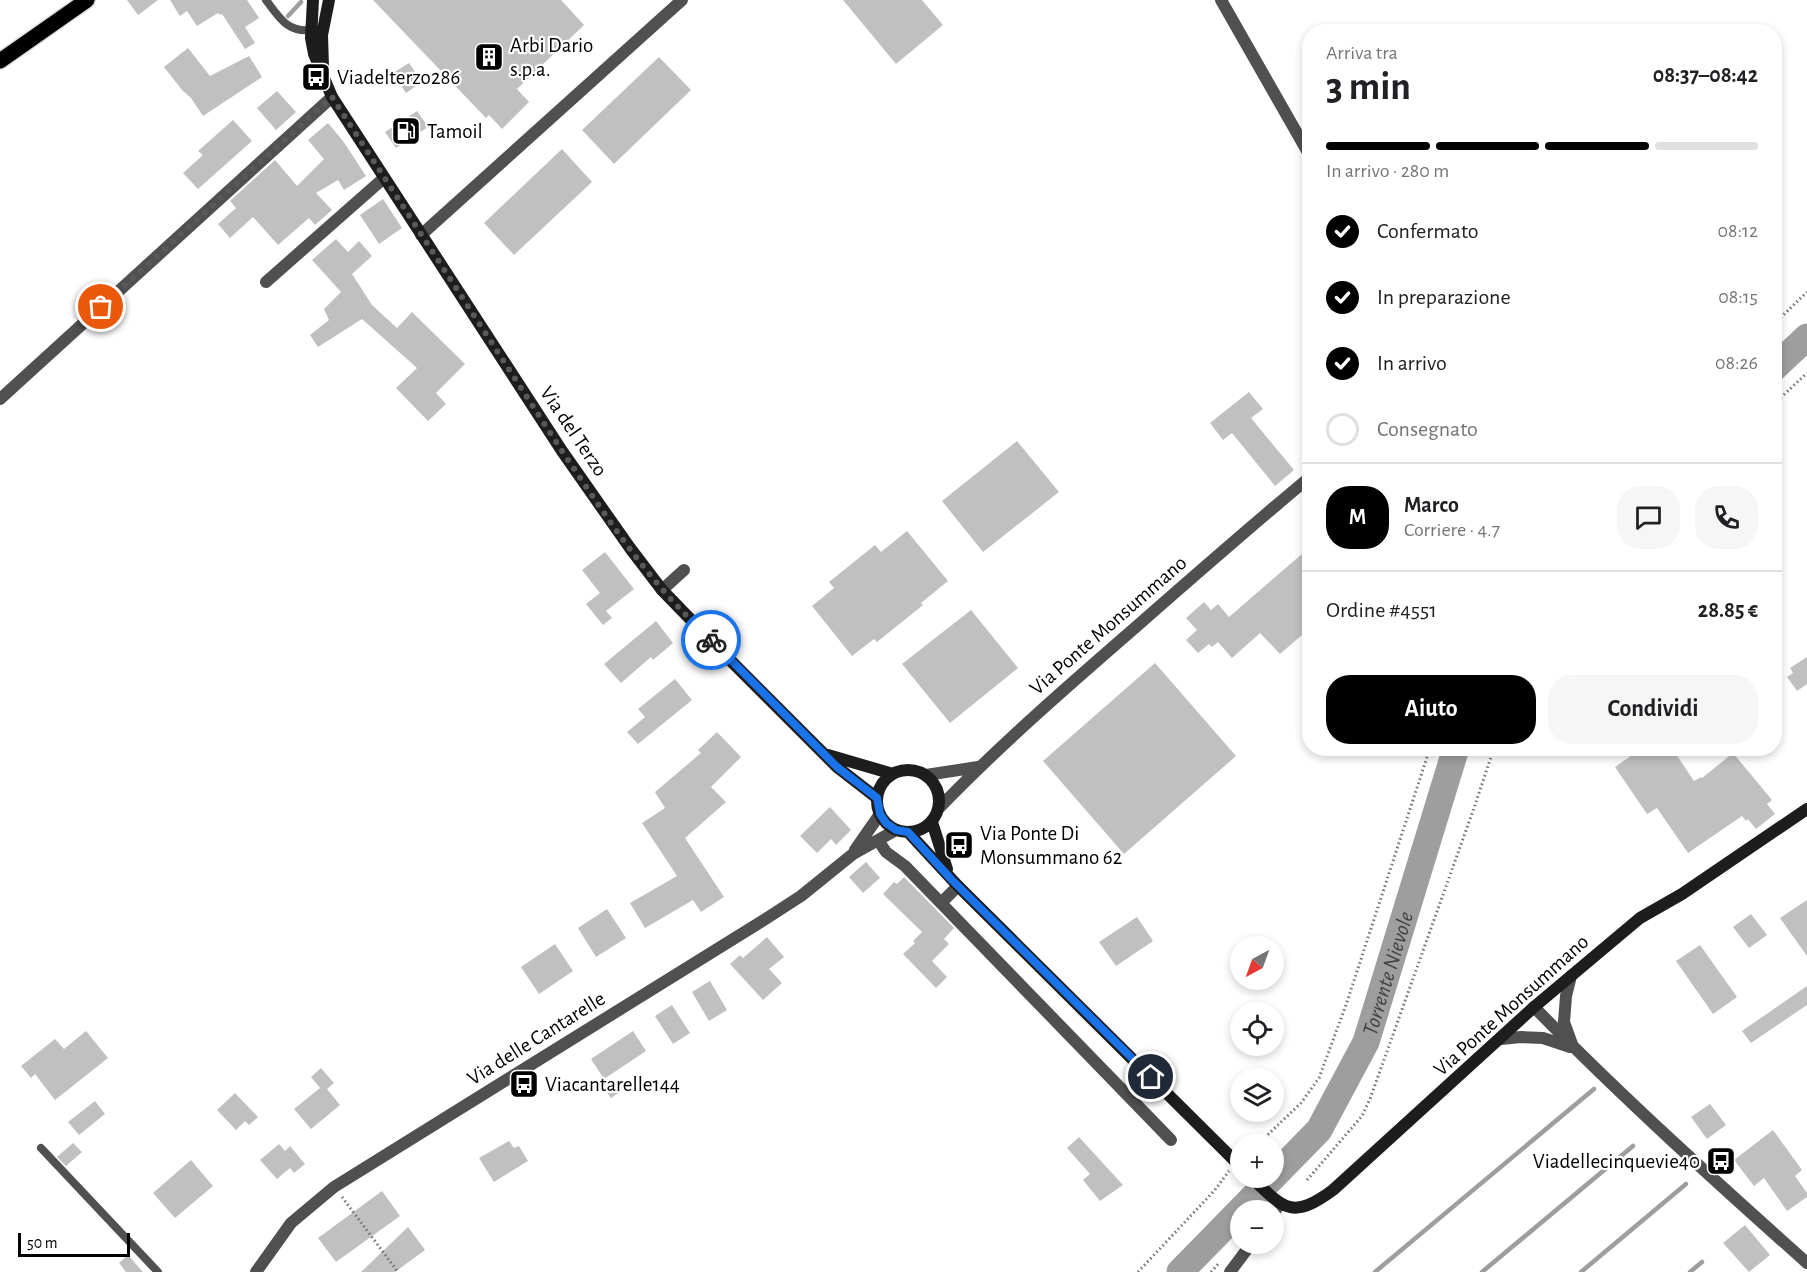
<!DOCTYPE html>
<html lang="it">
<meta charset="utf-8">
<style>
:root{--surface:#fff;--page:#f6f6f6;--text:#202124;--muted:#757577;--line:#e0e0e0;--accent:#000}
body{margin:0;font-family:"Alegreya Sans",sans-serif;background:var(--page);color:var(--text);height:100vh;display:flex;flex-direction:column;font-size:22px;white-space:nowrap}
*{box-sizing:border-box;margin:0}
p{font-size:20px;color:var(--muted)}
.icon{flex:none;width:33px;height:33px;fill:none;stroke:currentColor;stroke-width:2;stroke-linecap:round;stroke-linejoin:round}
.map{position:relative;flex:1;overflow:hidden}
.side{position:absolute;left:1302px;top:24px;width:480px;height:732px;display:flex;flex-direction:column;background:var(--surface);border-radius:24px;box-shadow:0 3px 9px #0003}
.side>*{flex:none}
.needle{width:39px;rotate:221deg}
.buttons{position:absolute;left:1230px;top:936px;display:grid;gap:12px}
.buttons a{display:grid;place-items:center;width:54px;height:54px;border-radius:50%;background:var(--surface);box-shadow:0 3px 9px #0003;font-size:30px}
.scale{position:absolute;left:18px;bottom:15px;width:112px;box-sizing:border-box;padding-left:6px;border:3px solid #000;border-top:0;font-size:16px;line-height:21px;white-space:nowrap;color:#000;-webkit-text-stroke:4px #fff;paint-order:stroke}
.pin{position:absolute;display:grid;place-items:center;width:51px;height:51px;color:#fff;margin:-26px;border:3px solid #fff;border-radius:50%;box-shadow:0 2px 6px #0007}
.courier{position:absolute;display:grid;place-items:center;width:60px;height:60px;margin:-30px;border:4px solid #1a73e8;border-radius:50%;background:#fff;color:#222;box-shadow:0 2px 8px #0007}
.headline em{font-style:normal;font-weight:600}
.headline div{display:flex;flex-direction:column-reverse}
.headline{display:flex;align-items:center;justify-content:space-between;height:102px;padding:0 24px}
h1{font-size:39px;font-weight:600;line-height:45px}
.bar{display:grid;grid-template-columns:repeat(4,1fr);gap:9px 6px;align-content:center;height:72px;padding:0 24px}
.bar i{height:8px;border-radius:4px;background:var(--line)}
.bar .selected{background:var(--accent)}
.bar p{grid-column:span 4}
.line{display:flex;align-items:center;gap:15px;padding:0 24px;border-top:2px solid var(--line)}
.line div{flex:1}
.round{display:grid;place-items:center;flex:none;width:63px;height:63px;border-radius:24px;background:var(--page)}
ol{padding:0 24px;list-style:none}
li{display:flex;align-items:center;gap:18px;height:66px}
li p{margin-inline-start:auto}
li .icon{padding:6px;border-radius:50%;background:var(--accent);color:#fff;stroke-width:4}
li:last-child{color:var(--muted)}
li i{width:33px;height:33px;border:3px solid var(--line);border-radius:50%}
.action{display:flex;gap:12px;margin-top:auto;padding:12px 24px}
.action a{flex:1;height:69px;border-radius:24px;background:var(--accent);color:#fff;font-size:24px;font-weight:600;line-height:69px;text-align:center}
.action a+a{background:var(--page);color:var(--text)}
.map>svg:first-child{display:block}
</style>
<div class="map">
<svg width="1807" height="1272" viewBox="0 0 1807 1272">
<rect width="100%" height="100%" fill="#fff"/>
<g fill="none" stroke-linecap="round" stroke-linejoin="round">
<path stroke="#9e9e9e" stroke-width="4.5" d="M288,16L301,2
M1375,1272L1594,1089
M1482,1272L1633,1146
M1581,1272L1686,1184
M1690,1272L1702,1262"/>
<g stroke="#9e9e9e" stroke-width="27">
<path d="M1774,368L1807,337"/>
<path id="s1" d="M1274,1176L1319,1130L1366,1042L1456,748"/>
<path d="M1180,1272L1272,1178"/>
</g>
</g>
<path fill="#c0c0c0" d="M127,0H158L138,15Z
M170,0H247L259,18L245,27L255,43L245,49L222,14L220,15L218,13L197,26L187,11L180,16Z
M373,0H561L584,25L517,89L529,102L502,129L489,115L486,118Z
M843,0H922L943,25L896,64Z
M188,48L210,76L249,56L262,77L203,116L191,98L182,90L164,67Z
M659,57L691,90L614,164L582,130Z
M409,63L422,82L406,93L393,73Z
M277,91L296,112L276,130L257,108Z
M417,111L428,127L396,148L385,132Z
M233,120L252,141L198,189L183,173L203,155L198,151Z
M328,123L343,141L366,176L344,190L338,180L316,193L332,210L315,225L309,218L278,245L253,217L230,238L218,224L236,208L230,201L275,160L297,186L324,159L308,140Z
M562,149L592,182L514,255L484,223Z
M383,199L402,228L379,244L360,215Z
M336,239L348,252L359,241L372,256L352,274L372,305L397,328L412,312L465,364L436,393L446,404L428,421L396,388L417,368L362,319L318,347L310,335L329,320L324,309L341,292L312,260Z
M1249,392L1263,409L1251,418L1294,470L1275,486L1232,433L1223,440L1210,423Z
M1017,441L1059,492L983,552L942,501Z
M907,531L948,581L921,603L923,605L877,642L874,639L852,656L812,606L834,588L829,582L875,545L881,552Z
M1310,547V628L1280,654L1260,633L1232,658L1218,642L1212,647L1209,644L1198,653L1186,640L1197,630L1186,618L1204,602L1211,610L1218,604L1229,617Z
M605,552L634,589L606,611L612,618L603,625L586,604L600,593L582,570Z
M971,610L1018,668L950,723L902,664Z
M656,621L673,643L653,660L651,657L621,683L604,664Z
M1807,657V684L1797,691L1787,677L1793,673L1790,668Z
M1155,663L1236,756L1124,854L1043,761Z
M675,679L692,700L638,744L627,732L645,717L638,709Z
M717,732L741,757L711,787L726,802L685,838L724,897L701,912L693,900L645,928L630,903L677,876L642,823L665,808L655,792L701,753L698,750Z
M1642,748H1672L1694,781L1701,777L1702,778L1733,753L1772,800L1767,804L1775,814L1756,829L1748,819L1746,821L1742,816L1688,853L1657,808L1647,814L1615,767Z
M830,807L851,830L836,845L831,839L817,853L800,836Z
M866,862L880,878L863,893L849,877Z
M904,877L954,928L944,939L949,944L932,961L947,977L936,988L903,954L915,943L913,941L922,932L883,894L894,882L897,884Z
M1807,900V956L1780,918Z
M607,909L626,938L596,957L578,928Z
M1751,914L1767,935L1749,948L1733,927Z
M1137,917L1153,941L1116,966L1099,942Z
M767,937L784,957L769,969L782,983L763,1000L730,964L740,955L743,958Z
M555,944L573,971L539,994L521,967Z
M1700,945L1737,997L1713,1014L1676,961Z
M710,981L727,1010L709,1021L692,992Z
M1807,986V1005L1751,1043L1742,1031Z
M672,1005L690,1033L673,1044L655,1016Z
M86,1031L108,1058L55,1100L35,1074L31,1078L21,1066L55,1039L64,1049Z
M633,1031L646,1051L604,1079L591,1059Z
M321,1068L334,1083L327,1089L340,1105L311,1129L294,1109L320,1088L311,1077Z
M614,1082L620,1092L611,1098L604,1088Z
M235,1093L258,1117L249,1125L245,1121L236,1130L217,1110Z
M95,1101L105,1114L79,1135L68,1122Z
M1710,1104L1726,1125L1707,1139L1691,1117Z
M1773,1130L1802,1170L1795,1176L1807,1193V1197L1787,1211L1764,1178L1754,1186L1734,1160Z
M1079,1137L1123,1185L1100,1201L1083,1180L1090,1174L1067,1148Z
M509,1141L514,1148L519,1146L528,1161L494,1182L479,1158Z
M73,1143L82,1152L66,1166L57,1157Z
M279,1144L285,1151L290,1146L305,1164L294,1173L290,1168L277,1179L260,1160Z
M191,1160L213,1186L175,1218L153,1193Z
M382,1191L400,1216L336,1262L318,1238Z
M1745,1225L1770,1255L1749,1272L1723,1243Z
M408,1227L425,1250L395,1272H361Z
M128,1255L143,1272H126L119,1263Z"/>
<g fill="none" stroke-linecap="round" stroke-linejoin="round">
<g stroke="#dbdbdb" stroke-width="18">
<path id="primary" d="M0,61L87,0"/>
</g>
<path stroke="#727272" stroke-width="3" stroke-dasharray="1.5 3" stroke-linecap="butt" d="M1774,324L1807,292
M1774,404L1807,373
M1258,1144L1301,1103L1319,1078L1346,1005L1430,748
M1307,1180L1362,1116L1370,1099L1474,808L1494,748
M342,1197L398,1272
M1138,1272L1214,1191L1229,1171
M1211,1272L1219,1263"/>
<path stroke="#505050" stroke-width="8" d="M266,0C279,17 287,33 312,30
M41,1148L158,1272"/>
<path stroke="#505050" stroke-width="12" d="M1221,0L1310,156
M421,235L682,0
M266,282L384,178
M0,399L332,97
M662,590L684,570
M926,775L978,767
M939,808C1001,744 1069,685 1137,626C1194,576 1251,526 1310,477
M878,840L886,852L905,866L1171,1140
M855,850L880,814
M941,903L958,886
M1571,976L1566,996L1564,1022L1572,1044
M1534,1007C1621,1096 1714,1180 1807,1263
M1501,1039L1521,1037L1543,1038L1570,1047
M1274,1212L1280,1204
M256,1272L291,1223L334,1187L767,918L801,896L853,854L896,830
M1230,1272L1251,1244"/>
<path stroke="#1d1d1d" stroke-width="12" d="M313,0L311,38L314,54L332,97L562,451L630,548L662,590L729,659L837,767L877,798
M323,67L322,35L329,0
M828,755L893,774
M877 801a31 31 0 1 1 62 0a31 31 0 1 1-62 0Z
M932,822L947,869
M908,832L958,886L1240,1166
M1252,1178C1284,1209 1292,1220 1333,1190L1534,1007L1640,918L1682,894L1807,809"/>
<use href="#primary" stroke="#000" stroke-width="15"/>
</g>
<g fill="none" stroke-linecap="round" stroke-linejoin="round">
<path stroke="#595959" stroke-width="6" stroke-dasharray="0 10.8" d="M101,307L332,97L562,451C594,498 625,547 663,590C678,608 695,624 711,640"/>
<path stroke="#1a73e8" stroke-width="8" d="M711,640L837,767L877,798L880,814L886,823L896,830L908,832L951,879L1151,1077"/>
</g>
<defs>
<g id="building-square" transform="scale(1.5)"><rect x="-9" y="-9" width="18" height="18" rx="4" fill="#000" stroke="#fff"/><path d="M-4-6H4V6H1V3H-1V6H-4ZM-2.5-4.3h1.7v1.8h-1.7ZM.8-4.3h1.7v1.8H.8ZM-2.5-1h1.7V.8h-1.7ZM.8-1h1.7V.8H.8Z" fill="#fff"/></g>
<g id="bus-square" transform="scale(1.5)"><rect x="-9" y="-9" width="18" height="18" rx="4" fill="#000" stroke="#fff"/><path d="M-5-6H5V4H4V6H2V4H-2V6H-4V4H-5ZM-3.5-4V0h7V-4ZM-3.5 1.2v1.5H-2V1.2ZM2 1.2v1.5H3.5V1.2Z" fill="#fff"/></g>
<g id="fuel-square" transform="scale(1.5)"><rect x="-9" y="-9" width="18" height="18" rx="4" fill="#000" stroke="#fff"/><path d="M-5.5-6h7V0h2V4h1.3V-2.5L3-4.5l.8-.8L6-3V5H2.5V1h-1V6h-7ZM-4.2-4.7v3.2H.2V-4.7Z" fill="#fff"/></g>
</defs>
<g fill-rule="evenodd">
<use href="#building-square" x="489" y="57"/>
<use href="#bus-square" x="316" y="77"/>
<use href="#fuel-square" x="406" y="131"/>
<use href="#bus-square" x="959" y="845"/>
<use href="#bus-square" x="524" y="1084"/>
<use href="#bus-square" x="1721" y="1161"/>
</g>
<g text-anchor="middle" stroke-width="4.5" stroke-linejoin="round" paint-order="stroke">
<g font-size="21" fill="#000" stroke="#fff" text-anchor="start">
<text x="510" y="52">Arbi Dario<tspan x="510" dy="24">s.p.a.</tspan></text>
<text x="337" y="84">Viadelterzo286</text>
<text x="427" y="138">Tamoil</text>
<text x="980" y="840">Via Ponte Di<tspan x="980" dy="24">Monsummano 62</tspan></text>
<text x="545" y="1091">Viacantarelle144</text>
<text x="1700" y="1168" text-anchor="end">Viadellecinquevie40</text>
</g>
<g font-size="21" fill="#000" stroke="#fff">
<text transform="translate(574 431) rotate(56)" y="7">Via del Terzo</text>
<text transform="translate(1108 625) rotate(-41)" y="7">Via Ponte Monsummano</text>
<text transform="translate(1511 1005) rotate(-42)" y="7">Via Ponte Monsummano</text>
<text transform="translate(536 1038) rotate(-32)" y="7">Via delle Cantarelle</text>
</g>
<g font-size="22" font-style="italic" fill="#3f3f3f" stroke="#fff">
<text dy="8" stroke="none"><textPath href="#s1" startOffset="236">Torrente Nievole</textPath></text>
</g>
</g>
</svg>
<div class="buttons">
<a><svg class="needle" viewBox="-14 -14 28 28"><path d="M0-13l5 13h-10z" fill="#e53935"/><path d="M0 13l5-13h-10z" fill="#757577"/></svg></a>
<a><svg class="icon" aria-label="locate" viewBox="0 0 24 24"><circle cx="12" cy="12" r="6"/><path d="M12 2v4M12 18v4M2 12h4M18 12h4"/></svg></a>
<a><svg class="icon" aria-label="layers" viewBox="0 0 24 24"><path d="M12 4l9 5-9 5-9-5zM3 14l9 5 9-5"/></svg></a>
<a>+</a>
<a>−</a>
</div>
<div class="scale">50 m</div>
<div class="pin" style="left:101px;top:307px;background:#ea580c"><svg class="icon" aria-label="bag" viewBox="0 0 24 24"><path d="M5 8h14l-1 12H6zM9 8a3 3 0 0 1 6 0"/></svg></div>
<div class="pin" style="left:1151px;top:1077px;background:#1f2937"><svg class="icon" aria-label="home" viewBox="0 0 24 24"><path d="M3 11l9-7 9 7M6 9v11h12V9"/></svg></div>
<div class="courier" style="left:711px;top:640px"><svg class="icon" aria-label="bike" viewBox="0 0 24 24"><circle cx="6" cy="16" r="4"/><circle cx="18" cy="16" r="4"/><path d="M6 16l4-8h5l3 8M10 8l3 8H6M13 5h3"/></svg></div>
<section class="side">
<div class="headline"><div><h1>3 min</h1><p>Arriva tra</p></div><em>08:37–08:42</em></div>
<div class="bar"><i class="selected"></i><i class="selected"></i><i class="selected"></i><i></i><p>In arrivo · 280 m</p></div>
<ol>
<li><svg class="icon" aria-label="check" viewBox="0 0 24 24"><path d="M5 12l5 5 9-10"/></svg>Confermato<p>08:12</p></li>
<li><svg class="icon" aria-label="check" viewBox="0 0 24 24"><path d="M5 12l5 5 9-10"/></svg>In preparazione<p>08:15</p></li>
<li><svg class="icon" aria-label="check" viewBox="0 0 24 24"><path d="M5 12l5 5 9-10"/></svg>In arrivo<p>08:26</p></li>
<li><i></i>Consegnato</li>
</ol>
<div class="line" style="height:108px"><b class="round" style="background:var(--accent);color:#fff">M</b><div><b>Marco</b><p>Corriere · 4.7</p></div><a class="round"><svg class="icon" aria-label="chat" viewBox="0 0 24 24"><path d="M4 5h16v11H9l-5 4z"/></svg></a><a class="round"><svg class="icon" aria-label="phone" viewBox="0 0 24 24"><path d="M5 4h4l2 5-3 2q2 4 5 5l2-3 5 2v4C11 20 4 13 5 4z"/></svg></a></div>
<div class="line" style="height:78px"><div>Ordine #4551</div><b>28.85 €</b></div>
<div class="action"><a>Aiuto</a><a>Condividi</a></div>
</section>
</div>
